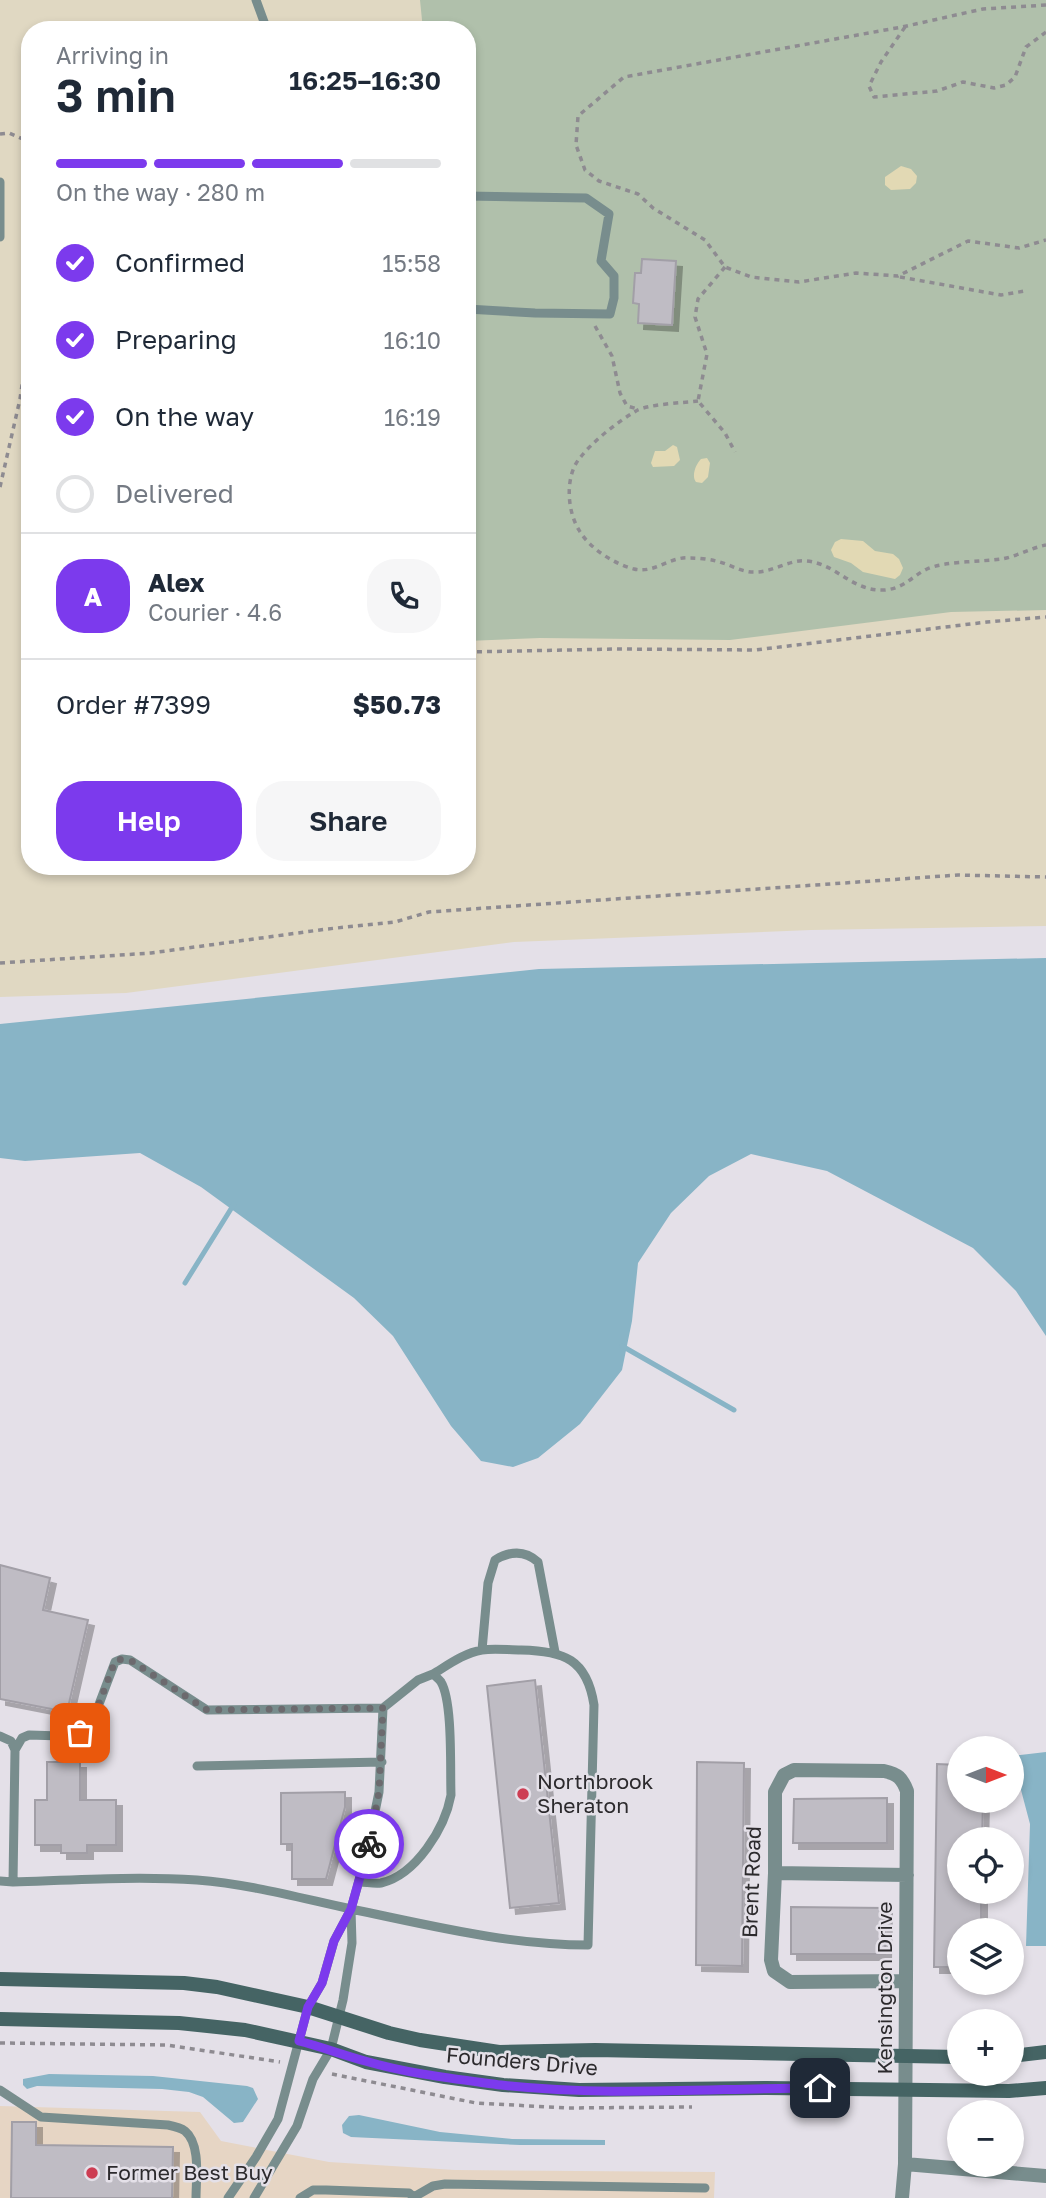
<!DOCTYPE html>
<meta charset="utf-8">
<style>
:root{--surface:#fff;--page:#f6f6f7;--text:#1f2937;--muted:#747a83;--line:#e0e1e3;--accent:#7c3aed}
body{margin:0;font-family:"Golos Text",sans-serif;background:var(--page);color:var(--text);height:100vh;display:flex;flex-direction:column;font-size:26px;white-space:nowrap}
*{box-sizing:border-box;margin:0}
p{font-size:23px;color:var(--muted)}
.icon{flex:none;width:38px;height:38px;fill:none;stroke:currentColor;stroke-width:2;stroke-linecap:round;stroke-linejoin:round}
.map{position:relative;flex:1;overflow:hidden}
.panel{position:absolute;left:21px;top:21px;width:455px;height:854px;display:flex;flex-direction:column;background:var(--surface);border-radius:28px;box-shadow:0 4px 10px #0003}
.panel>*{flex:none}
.needle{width:46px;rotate:90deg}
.buttons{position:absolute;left:947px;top:1736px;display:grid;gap:14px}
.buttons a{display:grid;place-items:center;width:77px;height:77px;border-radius:50%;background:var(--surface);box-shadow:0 4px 10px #0003;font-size:35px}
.pin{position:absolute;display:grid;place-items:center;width:60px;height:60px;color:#fff;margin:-30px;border-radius:14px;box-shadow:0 4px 10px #0006}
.courier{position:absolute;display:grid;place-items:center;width:70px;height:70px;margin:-35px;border:5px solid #7c3aed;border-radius:50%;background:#fff;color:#222;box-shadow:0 2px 9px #0007}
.headline em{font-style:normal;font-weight:600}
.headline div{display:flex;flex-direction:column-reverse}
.headline{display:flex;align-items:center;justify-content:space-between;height:119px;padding:0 35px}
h1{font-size:46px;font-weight:600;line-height:52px}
.bar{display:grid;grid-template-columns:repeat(4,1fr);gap:10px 7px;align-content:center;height:84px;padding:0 35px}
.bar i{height:9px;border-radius:5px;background:var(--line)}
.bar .active{background:var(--accent)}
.bar p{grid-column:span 4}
.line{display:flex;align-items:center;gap:18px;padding:0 35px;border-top:2px solid var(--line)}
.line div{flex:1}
.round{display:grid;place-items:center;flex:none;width:74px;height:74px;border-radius:28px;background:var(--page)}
ol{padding:0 35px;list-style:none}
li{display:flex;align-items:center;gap:21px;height:77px}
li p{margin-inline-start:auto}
li .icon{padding:7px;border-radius:50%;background:var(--accent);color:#fff;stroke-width:4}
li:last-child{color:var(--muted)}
li i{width:38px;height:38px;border:4px solid var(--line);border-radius:50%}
.cta{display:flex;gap:14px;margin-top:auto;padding:14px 35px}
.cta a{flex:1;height:80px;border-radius:28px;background:var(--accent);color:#fff;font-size:28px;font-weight:600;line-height:80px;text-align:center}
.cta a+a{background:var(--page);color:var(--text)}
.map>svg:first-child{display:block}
</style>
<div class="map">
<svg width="1046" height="2198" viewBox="0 0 1046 2198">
<defs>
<filter id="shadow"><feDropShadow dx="6" dy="6" stdDeviation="0" flood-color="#0004"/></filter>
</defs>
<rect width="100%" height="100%" fill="#e4e0e8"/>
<path fill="#e6d5c4" d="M0,2106L200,2112L221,2141L329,2162L455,2170L715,2172L714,2198H0Z"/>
<path fill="#e0d8c2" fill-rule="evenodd" d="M0,0H1046V926L811,930L514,942L126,993L0,997ZM30,30H467V866H30Z"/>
<path fill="#b0c0ab" d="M420,0H1046V610L951,612L730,640L540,638L467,641V30H423Z"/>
<path fill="#e2d9b4" d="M901,166L911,169L917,176L916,183L910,189L891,190L885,185V177Z
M673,445L677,447L680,460L674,466L653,467L651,463L655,451H665Z
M707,458L710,463L708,477L702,483L696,482C691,476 696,464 701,459Z
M841,539L863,541L875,551L893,554L899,559L903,568L900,575L895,579L863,572L851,563L834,557L831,550L835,542Z"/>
<path fill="#88b4c6" d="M1046,958V1336L1016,1291L973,1248L827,1171L751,1154L709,1176L671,1213L638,1263L632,1321L622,1370L580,1424L538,1458L513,1467L481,1461L451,1426L393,1336L354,1298L201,1187L140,1153L25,1161L0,1158V1024L539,969Z
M1046,1752V1946H1026L1030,1824L1012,1756Z
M49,2074L153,2076L247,2086L253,2088L258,2099L243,2122L234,2123L203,2097L189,2092L162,2089L37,2086L27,2089L23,2085V2079Z
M359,2115L440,2132L512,2139L605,2140V2145H520L351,2137L343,2133L342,2125L349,2116Z"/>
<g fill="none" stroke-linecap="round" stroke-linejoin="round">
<path stroke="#88b4c6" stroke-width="5" d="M185,1283L234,1204
M622,1346L734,1410"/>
</g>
<path fill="#bfbcc4" stroke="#a29fa7" stroke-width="2" filter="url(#shadow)" d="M642,259L676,261L672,325L638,323L639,304L633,303L635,273H641Z
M0,1565L50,1578L43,1610L88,1620L67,1712L0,1699Z
M535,1680L559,1903L510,1908L487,1686Z
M47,1762H80V1800H116V1845H87V1853H61V1845H35V1800H47Z
M697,1762L744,1763L742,1966L696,1965Z
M937,1764L959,1765V1801H983L982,1839H959V1892H981V1930H959V1967H934Z
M345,1792V1807L326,1879H292V1844H281V1793Z
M887,1798V1843H793L794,1799Z
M791,1907L886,1908L885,1954H791Z
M12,2122H36V2145L173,2147L172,2198H11Z"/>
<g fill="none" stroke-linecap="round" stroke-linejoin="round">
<path stroke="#8e8b91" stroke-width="3.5" stroke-dasharray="5 5" stroke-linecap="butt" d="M1046,5L983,9L902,27L624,77L578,116L576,145L585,170L599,181L638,194L653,208L705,240L725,267L751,277L799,282L856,273L898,276L968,241L1019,248L1046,240
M905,27L881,62L869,86L874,97L937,91L963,82L994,88L1006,85L1015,77L1026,47L1046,32
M0,134L9,133L30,142
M725,267L698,299L695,317L707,354L698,401L725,433L735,452
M900,277L1001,295L1025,291
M595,326L612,356L620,393L627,406L638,409
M698,401C682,403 648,404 636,411C616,423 593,441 579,459C565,477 567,511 579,530C589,548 614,564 634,569C655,574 669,556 690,558C698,558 708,559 716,561C730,564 742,573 756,572C773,572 790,559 807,561C837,564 852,592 885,590C905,588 912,576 927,569C945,561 980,562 1001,559C1016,557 1030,548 1046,545
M0,487L20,399L30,331
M467,652L616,649L755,650L987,622L1046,617
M0,963L151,953L327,929L395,922L429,912L958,875L1046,877
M0,2043L167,2045L280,2062
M332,2074L476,2103L567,2108L692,2107"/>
<path stroke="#788d8d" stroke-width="9" d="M256,0L267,30
M0,182V237
M467,196L586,198L609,214L601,261L614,276V298L610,314L535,313L467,309
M482,1650L488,1583L495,1560C510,1551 525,1550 538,1562L555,1652
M0,1736L11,1741L15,1750
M197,1766L382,1762
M0,1881L13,1882C73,1880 136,1876 197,1880C249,1884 300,1898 351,1909L366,1856L379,1792L383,1708L207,1710L130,1660L122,1659L115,1662L90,1728L80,1733L61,1736L29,1735L22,1738L15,1750L13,1882
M359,1882C366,1882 374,1884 381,1883C416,1875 445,1828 451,1795C450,1770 453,1702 441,1682C440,1680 435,1676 433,1674L418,1680L383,1708
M351,1909C429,1925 507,1945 588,1945L594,1705C587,1659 564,1651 521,1650C508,1650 494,1648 482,1650C464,1653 448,1665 433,1674
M0,2090L41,2117L168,2125C173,2126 181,2128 185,2131C201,2144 196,2179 196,2198
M414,2197L433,2186L445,2184L705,2188
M228,2198L256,2157L278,2119L308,2007L322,1983L334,1941L351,1909
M254,2198L297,2126L313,2079L331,2049L343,2000L352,1943L351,1910
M300,2198L313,2190H326L409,2193L415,2198"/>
<path stroke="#788d8d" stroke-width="14" d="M775,1873L907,1875
M905,2164L1046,2176
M902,2198L905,2164L907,1791C902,1778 898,1774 884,1771L794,1770L784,1775L775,1792V1873L771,1960L774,1971L790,1982L906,1981"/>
<path stroke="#456464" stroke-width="14" d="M0,1979L184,1983L217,1987L308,2007L389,2033L420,2040L499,2052L595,2050L959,2057
M0,2019L179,2023L245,2030L331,2049L366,2062L445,2077L503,2085L579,2090L767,2088L1009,2091L1046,2088
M1012,2056L1046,2052"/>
</g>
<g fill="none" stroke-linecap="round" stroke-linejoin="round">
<path stroke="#6c6a6e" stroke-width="7" stroke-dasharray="0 12.6" d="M80,1733L90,1728L115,1661L122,1659L130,1660L207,1710L383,1708L379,1792L369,1844"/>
<path stroke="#7c3aed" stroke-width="9" d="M369,1844L351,1909L334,1941L322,1983L308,2007L299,2041C322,2047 343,2055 365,2061C409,2074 456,2079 501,2085C606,2097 714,2088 820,2088"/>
</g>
<g fill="#cd3d53" stroke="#e4e0e8" stroke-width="2.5">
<circle cx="523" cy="1794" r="7"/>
<circle cx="92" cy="2173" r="7"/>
</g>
<g text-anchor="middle" stroke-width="5" stroke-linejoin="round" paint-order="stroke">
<g font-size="21" fill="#2c2a2d" stroke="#e4e0e8" text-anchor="start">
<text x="537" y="1789">Northbrook<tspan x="537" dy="24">Sheraton</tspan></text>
<text x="106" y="2180">Former Best Buy</text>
</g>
<g font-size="21" fill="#2c2a2d" stroke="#e4e0e8">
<text transform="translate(752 1882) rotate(-88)" y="7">Brent Road</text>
<text transform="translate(885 1988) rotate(-90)" y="7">Kensington Drive</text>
<text transform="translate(522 2062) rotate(5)" y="7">Founders Drive</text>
</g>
</g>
</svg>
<div class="buttons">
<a><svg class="needle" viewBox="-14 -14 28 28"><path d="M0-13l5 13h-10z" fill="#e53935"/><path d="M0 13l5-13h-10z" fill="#747a83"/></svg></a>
<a><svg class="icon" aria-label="locate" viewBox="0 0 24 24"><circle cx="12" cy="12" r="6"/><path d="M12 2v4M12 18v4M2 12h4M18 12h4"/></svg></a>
<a><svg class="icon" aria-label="layers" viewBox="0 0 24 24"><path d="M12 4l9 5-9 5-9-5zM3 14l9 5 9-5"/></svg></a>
<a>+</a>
<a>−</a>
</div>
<div class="pin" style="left:80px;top:1733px;background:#ea580c"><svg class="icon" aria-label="bag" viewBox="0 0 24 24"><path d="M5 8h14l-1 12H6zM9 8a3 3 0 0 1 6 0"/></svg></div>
<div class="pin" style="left:820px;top:2088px;background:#1f2937"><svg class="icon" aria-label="home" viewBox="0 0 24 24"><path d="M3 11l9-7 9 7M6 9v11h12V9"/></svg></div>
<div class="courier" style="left:369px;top:1844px"><svg class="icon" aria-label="bike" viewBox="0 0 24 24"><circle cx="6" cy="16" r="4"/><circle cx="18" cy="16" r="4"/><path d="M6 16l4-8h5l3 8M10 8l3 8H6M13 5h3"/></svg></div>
<section class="panel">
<div class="headline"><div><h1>3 min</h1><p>Arriving in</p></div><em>16:25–16:30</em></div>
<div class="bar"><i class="active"></i><i class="active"></i><i class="active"></i><i></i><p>On the way · 280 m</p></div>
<ol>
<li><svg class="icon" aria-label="check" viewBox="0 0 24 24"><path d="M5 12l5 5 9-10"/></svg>Confirmed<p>15:58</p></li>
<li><svg class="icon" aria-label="check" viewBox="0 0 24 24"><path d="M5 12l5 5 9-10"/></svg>Preparing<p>16:10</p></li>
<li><svg class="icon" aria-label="check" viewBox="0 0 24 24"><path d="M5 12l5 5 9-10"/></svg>On the way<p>16:19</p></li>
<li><i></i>Delivered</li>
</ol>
<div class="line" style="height:126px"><b class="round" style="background:var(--accent);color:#fff">A</b><div><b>Alex</b><p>Courier · 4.6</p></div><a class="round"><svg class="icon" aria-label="phone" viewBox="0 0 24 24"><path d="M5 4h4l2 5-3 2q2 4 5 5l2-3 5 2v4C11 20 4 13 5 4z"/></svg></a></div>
<div class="line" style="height:91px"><div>Order #7399</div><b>$50.73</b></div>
<div class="cta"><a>Help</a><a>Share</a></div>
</section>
</div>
